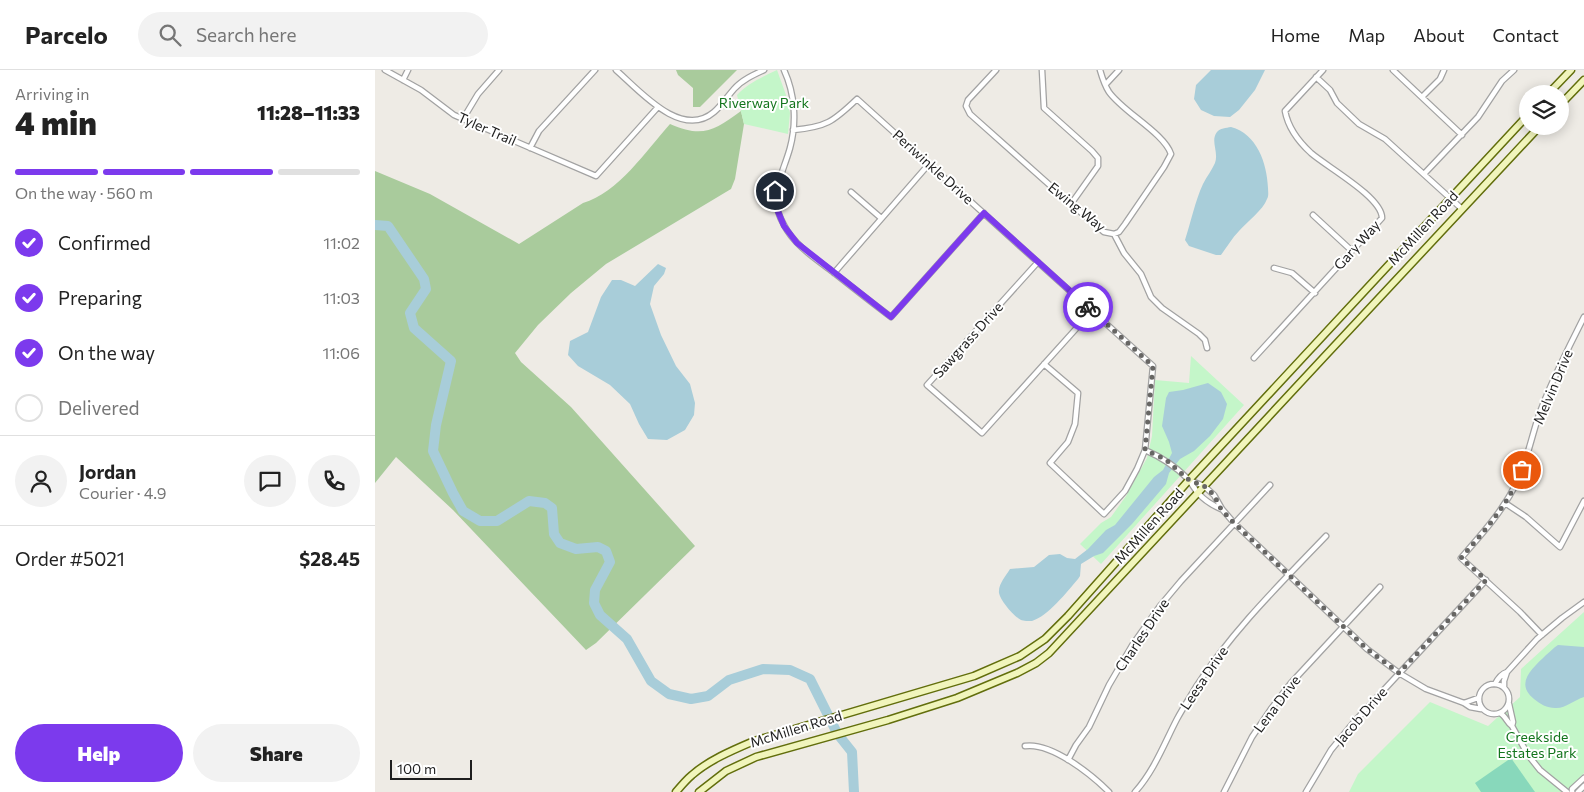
<!DOCTYPE html>
<meta charset="utf-8">
<style>
:root{--surface:#fff;--page:#f2f2f2;--text:#222;--muted:#767676;--line:#e0e0e0;--accent:#7c3aed}
body{margin:0;font-family:Commissioner,sans-serif;background:var(--page);color:var(--text);height:100vh;display:flex;flex-direction:column;font-size:19px;white-space:nowrap}
*{box-sizing:border-box;margin:0}
p{font-size:16px;color:var(--muted)}
.icon{flex:none;width:28px;height:28px;fill:none;stroke:currentColor;stroke-width:2;stroke-linecap:round;stroke-linejoin:round}
.map{position:relative;flex:1;overflow:hidden}
.drawer{display:flex;flex-direction:column;background:var(--surface);width:375px}
.drawer>*{flex:none}
.tools{position:absolute;left:1144px;top:15px;display:grid;gap:10px}
.tools a{display:grid;place-items:center;width:50px;height:50px;border-radius:50%;background:var(--surface);box-shadow:0 2px 12px #0003;font-size:25px}
.scale{position:absolute;left:15px;bottom:12px;width:82px;box-sizing:border-box;padding-left:5px;border:2px solid #1e1e1e;border-top:0;font-size:14px;line-height:18px;white-space:nowrap;color:#1e1e1e;-webkit-text-stroke:4px #fff;paint-order:stroke}
.pin{position:absolute;display:grid;place-items:center;width:42px;height:42px;color:#fff;margin:-21px;border:2px solid #fff;border-radius:50%;box-shadow:0 1px 5px #0007}
.courier{position:absolute;display:grid;place-items:center;width:50px;height:50px;margin:-25px;border:4px solid #7c3aed;border-radius:50%;background:#fff;color:#222;box-shadow:0 1px 6px #0007}
.headline em{font-style:normal;font-weight:800}
.headline div{display:flex;flex-direction:column-reverse}
.headline{display:flex;align-items:center;justify-content:space-between;height:85px;padding:0 15px}
h1{font-size:32px;font-weight:800;line-height:38px}
.bar{display:grid;grid-template-columns:repeat(4,1fr);gap:8px 5px;align-content:center;height:60px;padding:0 15px}
.bar i{height:6px;border-radius:4px;background:var(--line)}
.bar .current{background:var(--accent)}
.bar p{grid-column:span 4}
.line{display:flex;align-items:center;gap:12px;padding:0 15px;border-top:1px solid var(--line)}
.line div{flex:1}
.round{display:grid;place-items:center;flex:none;width:52px;height:52px;border-radius:26px;background:var(--page)}
ol{padding:0 15px;list-style:none}
li{display:flex;align-items:center;gap:15px;height:55px}
li p{margin-inline-start:auto}
li .icon{padding:5px;border-radius:50%;background:var(--accent);color:#fff;stroke-width:4}
li:last-child{color:var(--muted)}
li i{width:28px;height:28px;border:2px solid var(--line);border-radius:50%}
.primary-button{display:flex;gap:10px;margin-top:auto;padding:10px 15px}
.primary-button a{flex:1;height:58px;border-radius:30px;background:var(--accent);color:#fff;font-size:20px;font-weight:800;line-height:58px;text-align:center}
.primary-button a+a{background:var(--page);color:var(--text)}
header{display:flex;align-items:center;gap:30px;box-sizing:border-box;height:70px;padding:0 25px;background:var(--surface);border-bottom:1px solid var(--line)}
header strong{font-size:24px}
nav{display:flex;gap:28px;margin-inline-start:auto;font-size:18px}
.search{width:350px;height:45px;background:var(--page);display:flex;align-items:center;gap:12px;box-sizing:border-box;padding:0 18px;border-radius:28px;color:var(--muted);font-size:19px}
main{display:flex;flex:1;min-height:0}
.map>svg:first-child{display:block}
</style>
<header>
<strong>Parcelo</strong>
<div class="search"><svg class="icon" aria-label="search" viewBox="0 0 24 24"><circle cx="10" cy="10" r="6"/><path d="M15 15l6 6"/></svg>Search here</div>
<nav><a>Home</a><a>Map</a><a>About</a><a>Contact</a></nav>
</header>
<main>
<section class="drawer">
<div class="headline"><div><h1>4 min</h1><p>Arriving in</p></div><em>11:28–11:33</em></div>
<div class="bar"><i class="current"></i><i class="current"></i><i class="current"></i><i></i><p>On the way · 560 m</p></div>
<ol>
<li><svg class="icon" aria-label="check" viewBox="0 0 24 24"><path d="M5 12l5 5 9-10"/></svg>Confirmed<p>11:02</p></li>
<li><svg class="icon" aria-label="check" viewBox="0 0 24 24"><path d="M5 12l5 5 9-10"/></svg>Preparing<p>11:03</p></li>
<li><svg class="icon" aria-label="check" viewBox="0 0 24 24"><path d="M5 12l5 5 9-10"/></svg>On the way<p>11:06</p></li>
<li><i></i>Delivered</li>
</ol>
<div class="line" style="height:90px"><a class="round"><svg class="icon" aria-label="person" viewBox="0 0 24 24"><circle cx="12" cy="8" r="4"/><path d="M4 21q1-7 8-7t8 7"/></svg></a><div><b>Jordan</b><p>Courier · 4.9</p></div><a class="round"><svg class="icon" aria-label="chat" viewBox="0 0 24 24"><path d="M4 5h16v11H9l-5 4z"/></svg></a><a class="round"><svg class="icon" aria-label="phone" viewBox="0 0 24 24"><path d="M5 4h4l2 5-3 2q2 4 5 5l2-3 5 2v4C11 20 4 13 5 4z"/></svg></a></div>
<div class="line" style="height:65px"><div>Order #5021</div><b>$28.45</b></div>
<div class="primary-button"><a>Help</a><a>Share</a></div>
</section>
<div class="map">
<svg width="1209" height="722" viewBox="0 0 1209 722">
<rect width="100%" height="100%" fill="#eeebe5"/>
<path fill="#a9cb9c" d="M301,0H362L325,37H318V18L303,5Z
M366,41L369,54L360,109L356,119L231,194L196,223L163,255L140,283L146,292L196,337L320,476L221,573L211,580L78,440L21,387L0,413V101L55,124L144,174L208,133C243,123 271,81 295,54C327,68 339,61 366,41Z"/>
<path fill="#c4f6c9" d="M402,0L411,25L415,43L413,64L369,54L362,25C373,13 387,7 402,0Z
M816,286L869,335L726,494L705,474L726,453L736,447L751,426L772,388L777,366L780,310L814,313Z
M1209,542V703L1192,722H974L983,704L1055,632L1113,656L1145,627L1146,599Z"/>
<path fill="#88d8bb" d="M1136,688L1160,722H1106L1100,713Z"/>
<path fill="#a8cdd9" d="M836,0H890L880,20L864,40L855,47L839,46L826,40L819,29L821,15Z
M856,57C882,64 892,93 893,118C893,121 894,126 892,129C888,140 872,152 864,161C857,168 852,177 846,185H841L814,176L810,170C816,152 820,131 828,114C832,106 837,100 840,93C844,82 835,71 842,62C845,58 851,58 856,57Z
M283,194L291,198L289,204L279,216L275,234L286,265L301,296L315,314L320,333L319,345L310,360L292,370L273,369L264,354L255,334L235,315L203,296L193,285L195,271L213,262L226,227L237,210H246L260,216Z
M833,313L846,322L852,334L848,349L835,366L819,381L805,389L794,403L791,414L757,454L728,483L719,486L706,494L705,506L703,509C692,522 673,546 657,551C654,551 648,551 646,550C639,547 625,530 624,523C623,514 631,506 635,499L659,497L674,485L685,484L692,488L700,489L713,479L731,460L740,455L779,407L788,400L797,383L794,372L787,356L791,328L794,322L808,320Z
M1183,575L1209,577V627C1199,630 1190,639 1180,638C1172,638 1165,634 1159,629C1139,613 1158,598 1171,585C1176,581 1178,578 1183,575Z"/>
<g fill="none" stroke-linecap="round" stroke-linejoin="round">
<path stroke="#a8cdd9" stroke-width="10" d="M0,155L13,156L49,209L51,219L35,243L39,258L76,291L61,355L58,381L78,423L88,441L105,451H122L154,431L170,433L177,438L179,464L185,473L201,479L223,477L231,481L235,492L220,520L219,533L225,545L252,569L276,611L294,624L316,629L333,626L354,610L388,599L415,600L435,609L461,661
M465,667L477,682L479,722"/>
<g stroke="#a2a2a2" stroke-width="7">
<path id="street" d="M10,0L46,20L79,45L221,106L283,37
M241,0C264,20 306,70 339,42C347,35 352,27 359,19C367,10 378,5 389,0
M409,0C420,24 422,52 415,78C407,107 392,126 409,155C419,175 441,189 458,202C477,217 496,232 516,247L609,143
M621,0L593,30L591,36L595,44L696,134L729,162L739,164L744,162L750,154L789,97L796,84C789,63 748,42 734,22C730,16 727,7 725,0
M667,0L669,38L717,81L723,88V96L696,134
M1018,0L1087,65
M941,7L955,20L962,33L984,54L1010,69L1087,139
M28,10L33,0
M731,14L744,0
M1047,27L1065,9L1069,0
M88,49L103,24L124,0
M418,60C451,57 458,52 482,29L778,296L770,380L762,399L750,421L729,444L675,393L693,372L700,354L703,323L669,294
M155,78L164,61L220,0
M1049,104L1103,47L1127,11L1139,0
M476,122L506,148
M938,145L977,181
M739,164L749,183L766,204L776,227L787,238L824,264L830,270L832,278
M663,192L552,315L607,363L717,241
M899,198L917,203L940,223
M459,203L554,94
M879,288L1007,148C1007,127 952,97 936,83C924,72 913,57 910,41L948,0
M770,380C786,387 799,395 812,408C817,413 819,419 824,424C830,431 837,435 846,439
M814,410L829,416L839,425L847,439L859,453L992,579L1024,603L1051,619L1089,633L1095,637L1106,639
M1130,433L1151,447L1185,477L1209,431
M1167,565L1145,542L1086,488C1107,464 1127,442 1141,414C1152,392 1156,368 1164,345C1176,311 1193,279 1209,247
M1104 629a15 15 0 1 1 30 0a15 15 0 1 1-30 0Z
M1120,614C1123,608 1126,604 1132,602L1162,569L1187,548L1209,532
M1129,617V611L1132,602
M1089,633L1103,628
M1134,634L1138,652L1137,656
M1125,643C1131,646 1132,653 1137,656L1153,685L1165,700L1192,722
M650,676C676,672 716,704 734,722
M693,690L701,675L714,657L734,615L758,574L785,536L806,511L895,415
M760,722C779,701 789,674 802,649C808,638 815,627 821,617C857,561 905,514 951,466
M849,722L877,667L896,639L916,613L1005,517
M931,722L956,680L979,652L1111,510
M1197,722V719L1209,708
M1203,722L1209,716"/>
</g>
<g stroke="#626e0c" stroke-width="9">
<path id="secondary" d="M1173,24L1196,0
M1185,35L1209,10
M301,722C306,716 311,710 317,705C334,690 358,680 379,671L599,606L645,586L670,569L693,546L814,410L1152,46
M324,722L351,701L381,687L513,650L582,628L642,603L661,593L674,583L950,286L1165,56"/>
</g>
<use href="#street" stroke="#fff" stroke-width="4.5"/>
<use href="#secondary" stroke="#f1f5bc" stroke-width="6"/>
</g>
<g fill="none" stroke-linecap="round" stroke-linejoin="round">
<path stroke="#676664" stroke-width="5" stroke-dasharray="0 9" d="M713,237L778,296L770,380L790,389L814,410L829,416L839,425L846,439L859,453L992,579L1024,603L1111,510L1086,488C1110,460 1134,434 1147,400"/>
<path stroke="#7c3aed" stroke-width="6" d="M400,121L402,139L409,156L422,173L516,247L609,143L713,237"/>
</g>
<g text-anchor="middle" stroke-width="4" stroke-linejoin="round" paint-order="stroke">
<g font-size="14" fill="#13751d" stroke="#fff">
<text x="389" y="38">Riverway Park</text>
<text x="1162" y="672">Creekside<tspan x="1162" dy="16">Estates Park</tspan></text>
</g>
<g font-size="14" fill="#1e1e1e" stroke="#fff">
<text transform="translate(112 59) rotate(24)" y="5">Tyler Trail</text>
<text transform="translate(558 97) rotate(42)" y="5">Periwinkle Drive</text>
<text transform="translate(702 137) rotate(39)" y="5">Ewing Way</text>
<text transform="translate(1048 158) rotate(-47)" y="5">McMillen Road</text>
<text transform="translate(982 175) rotate(-48)" y="5">Gary Way</text>
<text transform="translate(593 270) rotate(-48)" y="5">Sawgrass Drive</text>
<text transform="translate(1178 317) rotate(-67)" y="5">Melvin Drive</text>
<text transform="translate(774 456) rotate(-48)" y="5">McMillen Road</text>
<text transform="translate(767 565) rotate(-56)" y="5">Charles Drive</text>
<text transform="translate(829 608) rotate(-56)" y="5">Leesa Drive</text>
<text transform="translate(902 634) rotate(-53)" y="5">Lena Drive</text>
<text transform="translate(986 646) rotate(-49)" y="5">Jacob Drive</text>
<text transform="translate(421 659) rotate(-17)" y="5">McMillen Road</text>
</g>
</g>
</svg>
<div class="tools">
<a><svg class="icon" aria-label="layers" viewBox="0 0 24 24"><path d="M12 4l9 5-9 5-9-5zM3 14l9 5 9-5"/></svg></a>
</div>
<div class="scale">100 m</div>
<div class="pin" style="left:1147px;top:400px;background:#ea580c"><svg class="icon" aria-label="bag" viewBox="0 0 24 24"><path d="M5 8h14l-1 12H6zM9 8a3 3 0 0 1 6 0"/></svg></div>
<div class="pin" style="left:400px;top:121px;background:#1f2937"><svg class="icon" aria-label="home" viewBox="0 0 24 24"><path d="M3 11l9-7 9 7M6 9v11h12V9"/></svg></div>
<div class="courier" style="left:713px;top:237px"><svg class="icon" aria-label="bike" viewBox="0 0 24 24"><circle cx="6" cy="16" r="4"/><circle cx="18" cy="16" r="4"/><path d="M6 16l4-8h5l3 8M10 8l3 8H6M13 5h3"/></svg></div>
</div>
</main>
